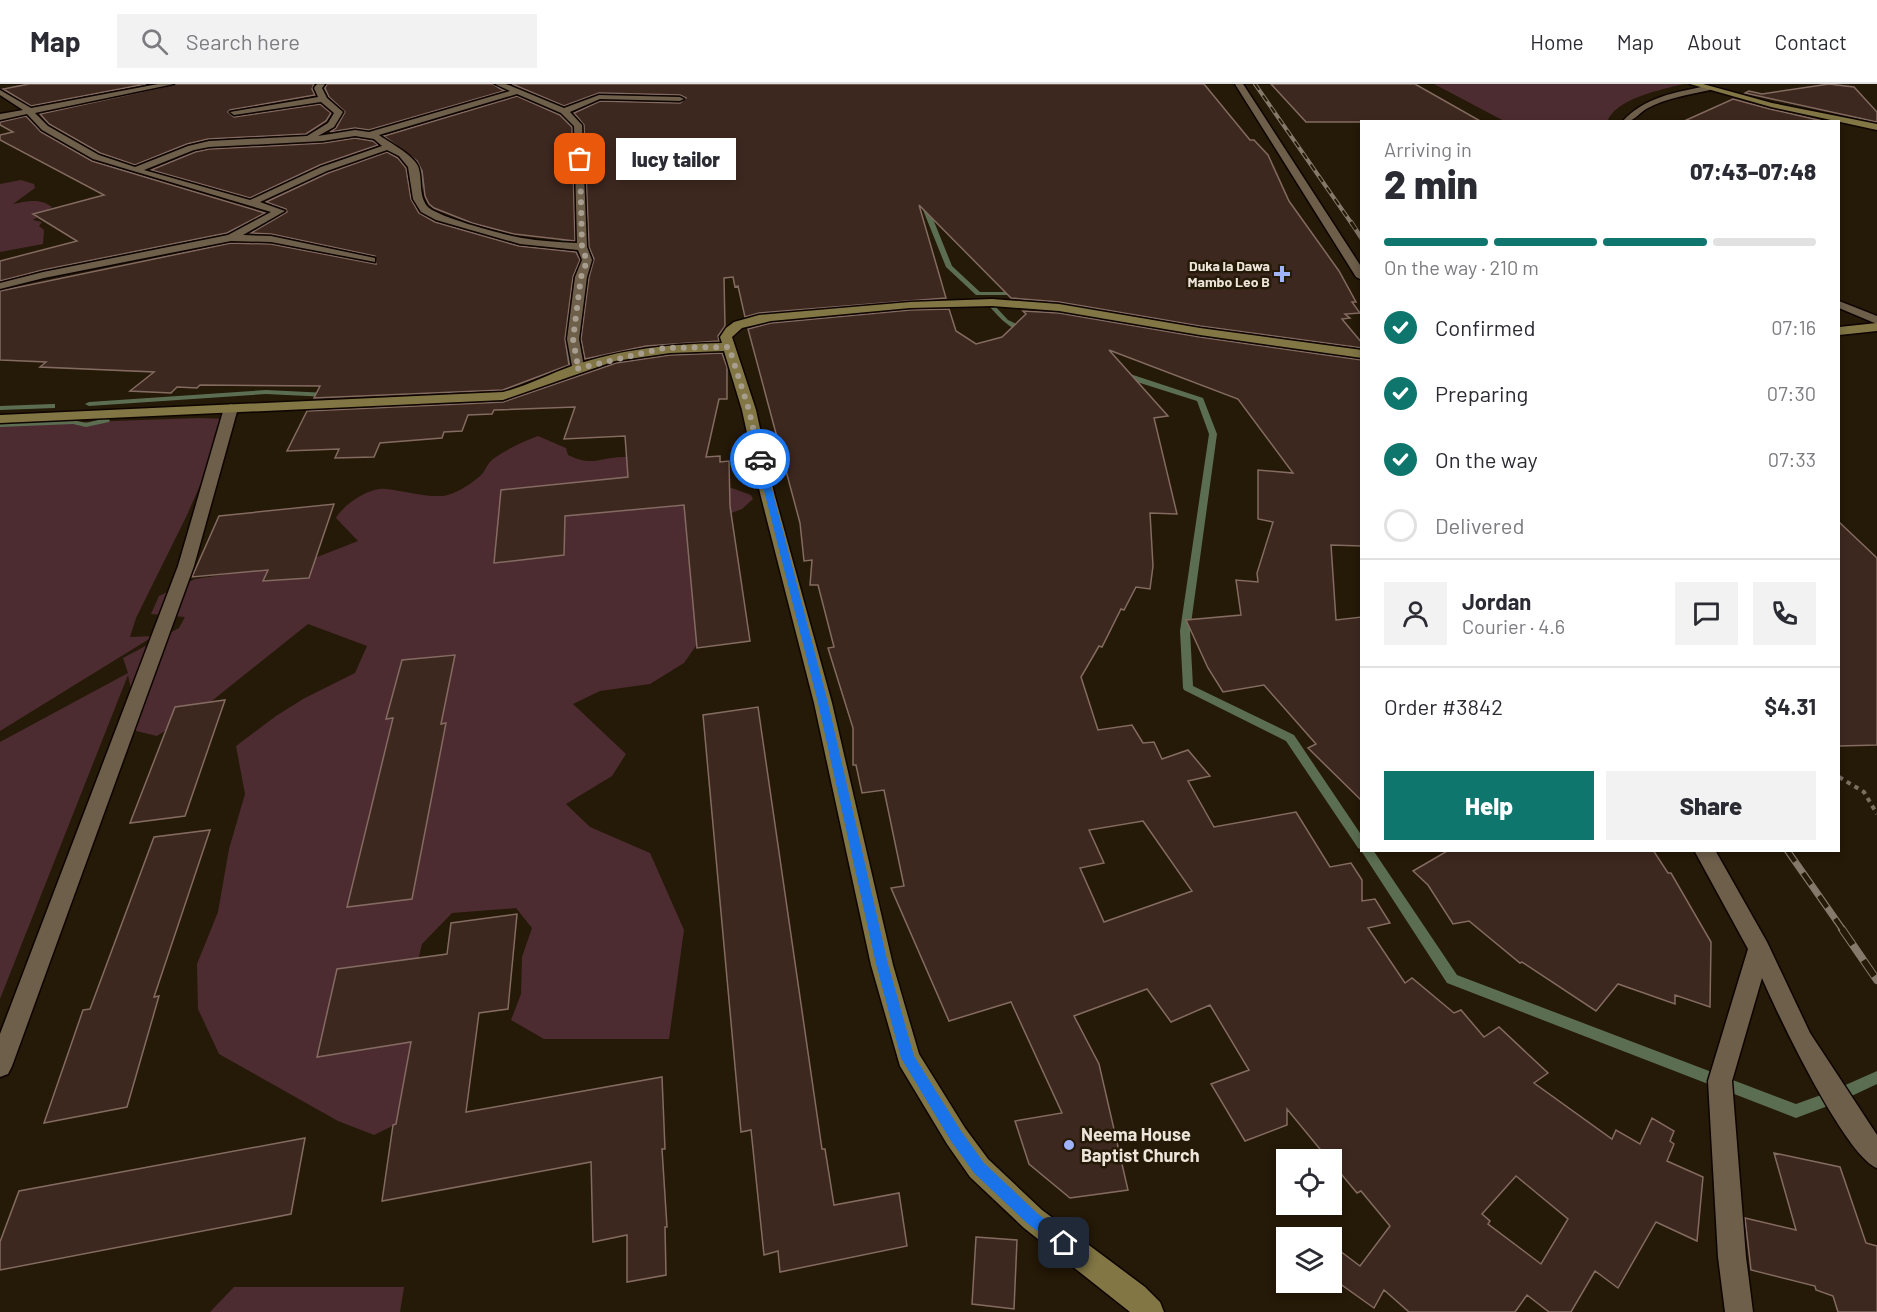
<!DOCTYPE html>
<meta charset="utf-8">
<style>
:root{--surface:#fff;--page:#f2f2f3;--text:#2b2b33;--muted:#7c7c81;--line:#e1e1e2;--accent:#0f766e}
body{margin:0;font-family:Barlow,sans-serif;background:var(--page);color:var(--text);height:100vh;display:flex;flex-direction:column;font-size:22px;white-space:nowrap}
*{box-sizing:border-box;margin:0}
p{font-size:20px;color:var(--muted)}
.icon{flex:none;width:33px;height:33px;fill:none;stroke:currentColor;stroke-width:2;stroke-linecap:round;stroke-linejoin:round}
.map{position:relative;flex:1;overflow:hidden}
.details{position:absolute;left:1360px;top:36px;width:480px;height:732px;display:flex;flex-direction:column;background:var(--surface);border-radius:0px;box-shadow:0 3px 9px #0003}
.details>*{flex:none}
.buttons{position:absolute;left:1276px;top:1065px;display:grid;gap:12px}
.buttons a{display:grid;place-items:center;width:66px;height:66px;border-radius:0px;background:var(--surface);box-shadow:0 3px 9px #0003;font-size:30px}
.pin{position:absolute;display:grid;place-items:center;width:51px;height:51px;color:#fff;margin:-26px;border-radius:12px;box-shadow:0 3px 9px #0006}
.courier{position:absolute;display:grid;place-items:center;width:60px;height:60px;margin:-30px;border:4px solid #1a73e8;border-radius:50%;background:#fff;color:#222;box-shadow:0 2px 8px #0007}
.bubble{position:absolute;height:42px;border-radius:0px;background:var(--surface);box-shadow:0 3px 9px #0003;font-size:20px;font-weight:800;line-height:42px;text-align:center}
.overview em{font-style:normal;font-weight:800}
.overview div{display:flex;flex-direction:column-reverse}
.overview{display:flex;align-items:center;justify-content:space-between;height:102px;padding:0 24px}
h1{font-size:39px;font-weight:800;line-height:45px}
.bar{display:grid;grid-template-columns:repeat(4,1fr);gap:9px 6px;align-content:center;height:72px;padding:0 24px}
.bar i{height:8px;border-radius:4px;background:var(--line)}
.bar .active{background:var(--accent)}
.bar p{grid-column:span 4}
.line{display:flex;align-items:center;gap:15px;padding:0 24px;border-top:2px solid var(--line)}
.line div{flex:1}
.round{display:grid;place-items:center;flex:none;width:63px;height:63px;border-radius:0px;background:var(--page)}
ol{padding:0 24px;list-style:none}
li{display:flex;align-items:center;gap:18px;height:66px}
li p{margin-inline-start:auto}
li .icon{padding:6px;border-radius:50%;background:var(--accent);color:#fff;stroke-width:4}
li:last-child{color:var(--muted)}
li i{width:33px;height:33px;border:3px solid var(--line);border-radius:50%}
.primary-button{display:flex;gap:12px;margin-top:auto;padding:12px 24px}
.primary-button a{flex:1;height:69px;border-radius:0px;background:var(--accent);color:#fff;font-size:24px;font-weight:800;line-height:69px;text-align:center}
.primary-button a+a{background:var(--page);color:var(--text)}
header{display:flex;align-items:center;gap:36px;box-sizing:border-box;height:84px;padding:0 30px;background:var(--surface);border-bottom:2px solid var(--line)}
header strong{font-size:28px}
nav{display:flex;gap:33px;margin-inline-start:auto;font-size:21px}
.search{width:420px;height:54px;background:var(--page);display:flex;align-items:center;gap:15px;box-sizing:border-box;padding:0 21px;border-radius:0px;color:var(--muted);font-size:22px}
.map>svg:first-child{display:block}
</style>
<header>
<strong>Map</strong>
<div class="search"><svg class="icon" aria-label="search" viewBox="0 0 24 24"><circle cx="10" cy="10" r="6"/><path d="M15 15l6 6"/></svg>Search here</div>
<nav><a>Home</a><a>Map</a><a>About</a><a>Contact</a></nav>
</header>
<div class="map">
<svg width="1877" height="1228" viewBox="0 0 1877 1228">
<rect width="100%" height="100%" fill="#251907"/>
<path fill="#4d2c31" d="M1434,0H1683C1661,6 1616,14 1607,38L1504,37Z
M21,96L34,100L35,104L13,120C27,117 40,114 52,123L33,136L42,138L39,142L44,146L43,160L0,168V100Z
M199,334L229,335L187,431L136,534L130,553L154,552L0,647V341Z
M538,352L566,364L568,371C594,384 601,372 626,373L718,399L751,411L753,415L742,425L726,431L709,543L684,579L650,600L600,607L573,620L626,670L612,692L566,720L590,743L650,769L684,846L669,955H544L511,936L521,910L522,873L532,844L516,824L452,829L422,860L403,939L450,957L417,1030L374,1051L338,1037L219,970L198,925L197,880L218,828L229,765L245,710L236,662L276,632L303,615L355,589L367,562L308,540L213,616L157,652L132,646L136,630L128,591L0,915V658L128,589L123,574L179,544L185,533L151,530L159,512L195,495L302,479L358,457L336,434C344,420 370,403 386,405C405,407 423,413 442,412C455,411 473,399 482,390C486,385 487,380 493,375C507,365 522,358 538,352Z
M234,1203H404L400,1228H210Z"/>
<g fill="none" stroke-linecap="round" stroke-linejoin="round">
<path fill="#5b6e52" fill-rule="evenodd" d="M321,0H325L326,12L344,29L338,39L352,47L387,41L390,43L349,50L332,39L339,29L322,12Z
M488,0H494L513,8L509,9Z
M526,12C548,20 578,36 580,62L575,61C568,36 548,24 524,14Z
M380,51H384L401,64L396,65L380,53Z
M410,72L423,86V116L418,115L417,86L407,74Z
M575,100L580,101L579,117L572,126L568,157L548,161V159L562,156L566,126L573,117Z
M917,117H921L929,125L952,182L980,208H1019L1021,209V211H976L946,183L923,126L917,119Z
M1052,213L1073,219L1104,223L1107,225L1104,227L1072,223L1050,216L1049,215Z
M573,217L576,219L570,245L573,271L570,286L566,288L562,286L565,271L564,245L570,219Z
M990,221H994L1008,236L1029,246C1015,252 999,233 990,223Z
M817,225L820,227L819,228L758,232L755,230L758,228Z
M1118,288H1124L1203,314L1217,350L1190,547L1193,602L1294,651L1362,752V766H1373L1457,891L1796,1020L1832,1007L1877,987V1000L1841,1017L1796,1034L1447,899L1360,765L1358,764L1286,657L1184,606L1183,604L1180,547L1209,350L1197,317L1118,292Z
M266,306L328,309L332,311L328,313L266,310L89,322L85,320L89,318Z
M52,320H55V324L0,326V322Z
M106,334L110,336L109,338L86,343L73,340L0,343V339L73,336L86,339Z"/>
</g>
<path fill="#3d281f" stroke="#846b61" stroke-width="1.5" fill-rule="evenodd" d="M29,0H146L31,22L3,5Z
M176,0H314L312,5L315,11L230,26L228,28L234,33L320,20L331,29L326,37L306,50L208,55L187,60L135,81L100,69L49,40L40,30Z
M327,0H493L504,7L369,46L355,44L330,48L336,44L345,28L329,13L325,4Z
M512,0H1204L1250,56H1254L1268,71L1289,117L1339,187L1356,218H1352L1360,229L1345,230L1350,234L1342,235L1362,259V264L1200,242L1059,218L1011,214L919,121L946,214L759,229L745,233L738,202L735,203L733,193L724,194L725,242L718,252L719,257L646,262L585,275L581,255L589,193L594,175L589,163L584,41L574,29L600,17L680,19L686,14L680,11L599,9L564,22Z
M1271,0H1415L1482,38H1306Z
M1829,0L1854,3L1877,28V38L1745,9L1749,7L1762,10Z
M517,12L560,31L572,43L575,157L514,150L472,139L434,124L429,120L425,112L422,87L417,77L384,52Z
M1733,15L1770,25L1827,38H1682Z
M26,32L41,48L92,77L265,129L227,149L43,186L0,197V177L77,157L33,130L104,111L0,56V51L13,48L0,41V38Z
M355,54L373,57L378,61L320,81L250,114L151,86L195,68L209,65L323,59Z
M387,68L398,74L406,84L411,115L419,129L435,138L519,162L576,168L580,176L573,193L565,255L569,281L503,306L314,314L320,302L200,301L197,304L177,303L171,309L130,307L154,288L40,283L46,278L0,276V207L231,159L271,160L376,180L375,172L271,150L251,149L287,128L286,125L266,118L328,89Z
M949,225L956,247L976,260L1002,253L1026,230L1023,227L1059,229L1200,253L1362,276V462L1331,461L1336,536L1362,533V717L1308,664L1316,660L1264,601L1223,608L1208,584L1186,536L1241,531L1236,496L1258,498L1257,489L1273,438L1258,435V386L1293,389L1238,315L1109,266L1168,332L1154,334L1177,430L1150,429L1153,482L1150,505L1136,503L1124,526L1121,525L1102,563L1099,562L1081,593L1098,646L1132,641L1143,659L1154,658L1162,675L1188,666L1210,692L1188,697L1214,743L1296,728L1330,783L1351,779L1362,796V817L1375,815L1390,839L1368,844L1405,899L1412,894L1454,929L1461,926L1484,953L1499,943L1548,989L1534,999L1612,1055L1616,1046L1640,1060L1652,1034L1674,1047L1670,1057L1674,1060L1667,1077L1703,1093L1697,1157L1656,1138L1618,1204L1595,1187L1571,1228H1549L1527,1211L1515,1228H1409L1384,1206L1374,1224L1332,1194V1161L1360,1182L1390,1142L1361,1107L1357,1109L1332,1079V1076H1329L1287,1025V1041L1245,1057L1211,1000L1249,986L1210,921L1171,938L1147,905L1074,932L1099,980L1128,1106L1070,1114L1029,1080L1015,1037L1062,1029L1011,918L949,937L891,804L904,802L884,706L862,709L856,681H853V644L828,564L834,563L818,501H810L812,476L804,477L800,439L748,245L771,239L910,226ZM1143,737L1192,807L1104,838L1080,784L1104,779L1089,746ZM1516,1092L1568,1135L1541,1180L1488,1140L1490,1137L1482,1130Z
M722,269L727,283V315H719L706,373L720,372V378L729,377L730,422L750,557L697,564L684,421L565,432L564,471L494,479L501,406L628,393L625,352L564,355L575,323L494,326L492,330L468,331L462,347L444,348L442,354L380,359L374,373L335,374L339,365L287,367L307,327L503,318L616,279L670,271Z
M334,420L309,494L263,497L268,486L192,493L219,432Z
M1839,438L1877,474V661L1839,662Z
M455,571L441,640L446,639L412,815L347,823L393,634L386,635L402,576Z
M225,616L185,732L130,739L175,623Z
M758,623L822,1065H825L834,1121L899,1109L907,1162L780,1188L778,1167L764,1171L751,1046L741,1048L703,631Z
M210,746L154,913L159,912L127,1023L44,1039L83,926L90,925L154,753Z
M1449,766H1653L1668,789H1671L1711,858L1710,923L1675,911V920L1618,900L1596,927L1522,878L1520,879L1469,837L1453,840L1428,801L1413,787Z
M517,830L508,925L479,929L466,1028L662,993L665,1065H662L667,1143H665L666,1191L627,1198V1151L593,1158L591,1078L382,1117L393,1041L396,1040L411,958L317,973L337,885L447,870L451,839Z
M305,1054L291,1130L0,1186V1158L19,1107Z
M1774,1069L1840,1083L1866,1159L1877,1162V1228H1838L1833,1212L1816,1206L1815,1202L1751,1186L1745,1134L1796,1146Z
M976,1153L1017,1156L1014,1225L972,1220Z"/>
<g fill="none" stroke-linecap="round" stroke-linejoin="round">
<g stroke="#0e0400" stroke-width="3">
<path id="lane" d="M231,320L238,324L194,482L12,982L8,990L0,993V950L178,482L224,324Z"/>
</g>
<g stroke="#0e0400" stroke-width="3">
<path id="street" d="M158,0H174L35,29L48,42L99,71L135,83L188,62L209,57L307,52L328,39L334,29L321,18L234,31L230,28L318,13L314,4L317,0H325L322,4L327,14L343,28L334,43L318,52L355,46L369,48L510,7L495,0H506L564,24L599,11L680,13L684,15L680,17L600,15L570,28L582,41L587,163L592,176L587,193L579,255L584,283L576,289L570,285L572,282L567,255L575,193L582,176L578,166L520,160L436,136L421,128L413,115L408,83L399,72L387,66L327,87L260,118L285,127L243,151L271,152L375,174V178L271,158L231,157L44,194L0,205V199L43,188L228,151L271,128L93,75L42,46L27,30L0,36V30L23,26L0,11V6L31,24ZM517,10L561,29L574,42L577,159C558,158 540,157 522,154C505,151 436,133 427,122C418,110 423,95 418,82C413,71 389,58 379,51ZM355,52L374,55L382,62L321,83L250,116L144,86L194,66L209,63L323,57Z
M1235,0H1243L1362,184V196L1356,193Z
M1707,2H1710V6C1688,11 1666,14 1646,25C1637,31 1634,38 1622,38C1644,13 1676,8 1707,2Z
M1839,217L1877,232V240L1839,224Z
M1694,766H1715L1767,858L1810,949L1877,1051V1084C1845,1072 1778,931 1762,894L1732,997L1746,1173L1753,1228H1725L1718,1173L1708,997L1748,865Z"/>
</g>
<g stroke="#0e0400" stroke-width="3">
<path id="secondary" d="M1690,0H1703L1772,19L1877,40V46L1771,23Z
M992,215L1059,220L1200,244L1362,266V274L1200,251L1059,227L992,222L910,224L771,237L742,244L732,253L756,326L774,409L832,619L893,881L919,970L965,1044L988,1075L1042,1126L1145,1203L1160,1218L1164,1228H1130L1024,1144L970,1093L947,1060L900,982L871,881L814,619L760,409L742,326L724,267L670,269L615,277L503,316L0,339V331L503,308C527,302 549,290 572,282C620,265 671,260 722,259L720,253L726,244L734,238L759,231L910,218Z
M1877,239V247L1839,251V243Z"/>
</g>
<path stroke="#7a7061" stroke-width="4" stroke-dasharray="4.5 4.5" stroke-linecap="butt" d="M1839,693L1864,708L1877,730"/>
<use href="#lane" fill="#6e5f4b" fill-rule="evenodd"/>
<use href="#street" fill="#6e5f4b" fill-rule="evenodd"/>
<use href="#secondary" fill="#817644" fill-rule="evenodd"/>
<g stroke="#84796b" stroke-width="4">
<path id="rail-far3" d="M1255,0L1352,140"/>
</g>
<g stroke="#84796b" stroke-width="4.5">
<path id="rail-far2" d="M1351,138L1362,155"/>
</g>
<g stroke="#84796b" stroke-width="7">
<path id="rail-far1" d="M1787,766L1843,846"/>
</g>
<g stroke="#84796b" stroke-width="8">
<path id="rail" d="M1842,845L1877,896"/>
</g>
<use href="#rail-far3" stroke="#251907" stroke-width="2" stroke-dasharray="7" stroke-linecap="butt"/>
<use href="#rail-far2" stroke="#251907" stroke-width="3" stroke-dasharray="9" stroke-linecap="butt"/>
<use href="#rail-far1" stroke="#251907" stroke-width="4.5" stroke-dasharray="14" stroke-linecap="butt"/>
<use href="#rail" stroke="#251907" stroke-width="6" stroke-dasharray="19" stroke-linecap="butt"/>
</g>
<path fill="#1a73e8" d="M760,373L764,375L828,619L888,880L914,972L961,1047L984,1079L1038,1130L1070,1154L1072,1159L1070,1164L1064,1166L1028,1140L974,1089L951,1057L901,974L876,880L818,619L756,375Z"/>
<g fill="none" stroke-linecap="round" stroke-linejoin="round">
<path stroke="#a89e90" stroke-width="6" stroke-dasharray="0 10.8" d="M580,75L582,163L587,177L581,193L573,255L578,283L576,285L664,264L729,263L749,326L760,375"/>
</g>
<g fill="#a0b3fd" stroke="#251907" stroke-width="2">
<path d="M1279 181h6v6h6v6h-6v6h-6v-6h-6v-6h6z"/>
<circle cx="1069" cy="1061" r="6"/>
</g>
<g text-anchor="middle" stroke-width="5" stroke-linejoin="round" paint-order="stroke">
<g font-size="14" font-weight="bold" fill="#eee5da" stroke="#251907" text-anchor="end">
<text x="1270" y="187">Duka la Dawa<tspan x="1270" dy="16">Mambo Leo B</tspan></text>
</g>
<g font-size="18" font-weight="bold" fill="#eee5da" stroke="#251907" text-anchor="start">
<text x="1081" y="1057">Neema House<tspan x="1081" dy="21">Baptist Church</tspan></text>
</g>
</g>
</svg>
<div class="buttons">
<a><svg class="icon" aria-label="locate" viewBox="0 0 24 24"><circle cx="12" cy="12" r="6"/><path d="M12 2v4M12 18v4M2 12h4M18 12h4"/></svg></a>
<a><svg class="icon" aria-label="layers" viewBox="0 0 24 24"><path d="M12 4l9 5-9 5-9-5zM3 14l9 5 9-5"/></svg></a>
</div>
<div class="pin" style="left:580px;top:75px;background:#ea580c"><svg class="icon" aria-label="bag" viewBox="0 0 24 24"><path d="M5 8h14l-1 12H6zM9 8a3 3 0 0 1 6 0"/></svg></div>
<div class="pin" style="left:1064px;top:1159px;background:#1f2937"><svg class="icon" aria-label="home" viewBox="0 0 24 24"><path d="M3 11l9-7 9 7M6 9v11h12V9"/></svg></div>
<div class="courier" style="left:760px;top:375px"><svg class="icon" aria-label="car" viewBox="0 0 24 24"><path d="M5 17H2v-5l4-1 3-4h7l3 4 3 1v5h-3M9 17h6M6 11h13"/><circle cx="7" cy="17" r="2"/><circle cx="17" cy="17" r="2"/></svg></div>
<div class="bubble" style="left:616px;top:54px;width:120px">lucy tailor</div>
<section class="details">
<div class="overview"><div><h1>2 min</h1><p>Arriving in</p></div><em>07:43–07:48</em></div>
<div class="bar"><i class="active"></i><i class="active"></i><i class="active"></i><i></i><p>On the way · 210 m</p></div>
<ol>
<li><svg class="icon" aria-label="check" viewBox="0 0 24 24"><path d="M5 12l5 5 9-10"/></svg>Confirmed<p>07:16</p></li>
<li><svg class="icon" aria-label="check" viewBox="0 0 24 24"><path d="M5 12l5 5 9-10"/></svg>Preparing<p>07:30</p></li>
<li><svg class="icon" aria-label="check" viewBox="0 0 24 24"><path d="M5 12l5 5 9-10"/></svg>On the way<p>07:33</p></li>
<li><i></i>Delivered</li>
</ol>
<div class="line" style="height:108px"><a class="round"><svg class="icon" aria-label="person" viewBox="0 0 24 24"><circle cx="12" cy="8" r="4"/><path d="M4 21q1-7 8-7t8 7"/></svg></a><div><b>Jordan</b><p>Courier · 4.6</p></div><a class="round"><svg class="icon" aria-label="chat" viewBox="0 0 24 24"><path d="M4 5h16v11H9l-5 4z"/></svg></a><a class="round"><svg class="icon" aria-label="phone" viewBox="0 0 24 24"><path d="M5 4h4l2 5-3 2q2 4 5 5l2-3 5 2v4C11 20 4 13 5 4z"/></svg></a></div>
<div class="line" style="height:78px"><div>Order #3842</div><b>$4.31</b></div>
<div class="primary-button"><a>Help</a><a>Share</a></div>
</section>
</div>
